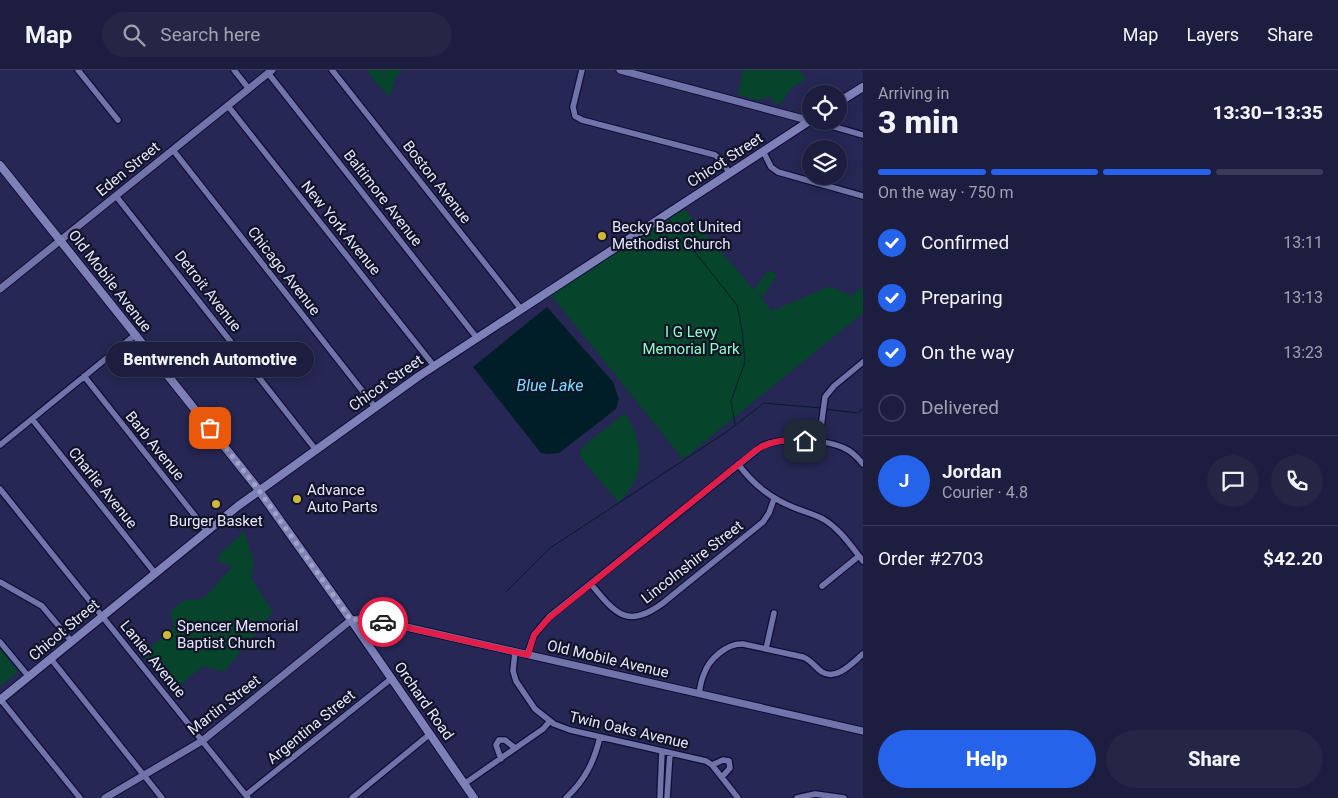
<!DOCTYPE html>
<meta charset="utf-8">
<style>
:root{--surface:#1c1d3f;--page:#252646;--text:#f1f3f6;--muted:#a0a2b0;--line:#3a3b59;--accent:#2563eb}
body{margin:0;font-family:Roboto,sans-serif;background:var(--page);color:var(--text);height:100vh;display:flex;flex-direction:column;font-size:19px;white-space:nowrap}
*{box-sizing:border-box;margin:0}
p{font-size:16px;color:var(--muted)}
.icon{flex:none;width:28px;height:28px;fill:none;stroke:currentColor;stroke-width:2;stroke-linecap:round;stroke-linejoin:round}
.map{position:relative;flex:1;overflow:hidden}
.panel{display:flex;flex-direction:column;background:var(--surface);width:475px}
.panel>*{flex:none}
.buttons{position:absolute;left:802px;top:15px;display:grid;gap:10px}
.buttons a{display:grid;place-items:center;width:45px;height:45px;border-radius:50%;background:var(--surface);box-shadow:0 2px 12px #0003,0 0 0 1px var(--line);font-size:25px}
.pin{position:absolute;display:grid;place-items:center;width:42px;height:42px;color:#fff;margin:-21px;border-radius:10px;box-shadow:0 2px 8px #0006}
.courier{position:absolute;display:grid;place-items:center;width:50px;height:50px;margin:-25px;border:4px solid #e11d48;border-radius:50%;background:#fff;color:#222;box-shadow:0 1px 6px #0007}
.bubble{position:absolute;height:35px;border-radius:18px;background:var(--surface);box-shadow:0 2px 12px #0003,0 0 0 1px var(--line);font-size:16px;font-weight:800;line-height:35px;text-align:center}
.summary em{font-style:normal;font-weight:800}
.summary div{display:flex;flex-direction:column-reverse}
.summary{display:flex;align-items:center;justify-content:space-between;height:85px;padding:0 15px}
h1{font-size:32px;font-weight:800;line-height:38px}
.bar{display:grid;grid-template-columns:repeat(4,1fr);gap:8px 5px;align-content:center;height:60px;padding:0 15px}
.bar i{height:6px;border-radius:4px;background:var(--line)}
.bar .current{background:var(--accent)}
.bar p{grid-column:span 4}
.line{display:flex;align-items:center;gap:12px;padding:0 15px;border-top:1px solid var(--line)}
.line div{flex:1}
.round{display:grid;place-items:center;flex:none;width:52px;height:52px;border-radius:26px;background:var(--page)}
ol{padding:0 15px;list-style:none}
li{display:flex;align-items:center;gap:15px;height:55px}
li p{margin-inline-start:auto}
li .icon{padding:5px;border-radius:50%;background:var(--accent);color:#fff;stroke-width:4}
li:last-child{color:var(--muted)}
li i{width:28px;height:28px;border:2px solid var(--line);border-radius:50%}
.button{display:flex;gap:10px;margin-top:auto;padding:10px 15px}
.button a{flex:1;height:58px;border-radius:30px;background:var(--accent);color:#fff;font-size:20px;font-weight:800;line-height:58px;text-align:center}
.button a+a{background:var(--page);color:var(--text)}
header{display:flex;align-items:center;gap:30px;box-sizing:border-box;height:70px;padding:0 25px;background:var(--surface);border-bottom:1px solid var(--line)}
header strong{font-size:24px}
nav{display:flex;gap:28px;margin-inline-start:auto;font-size:18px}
.search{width:350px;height:45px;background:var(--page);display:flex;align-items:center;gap:12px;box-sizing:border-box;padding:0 18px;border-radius:28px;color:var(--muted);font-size:19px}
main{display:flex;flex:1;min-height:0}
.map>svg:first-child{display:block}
</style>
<header>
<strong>Map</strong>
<div class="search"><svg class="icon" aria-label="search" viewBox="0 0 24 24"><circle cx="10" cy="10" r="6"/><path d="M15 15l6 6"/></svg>Search here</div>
<nav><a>Map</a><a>Layers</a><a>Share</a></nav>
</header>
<main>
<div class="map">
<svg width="863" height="728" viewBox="0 0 863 728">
<rect width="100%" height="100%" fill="#262754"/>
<path fill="#06452b" d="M366,0H403L395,8L389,27Z
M743,0H799L806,9L791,18L783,31L778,35L769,26L758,31L738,24Z
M684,139L754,220L768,200L777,205L763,227L756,222L772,241L830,216L851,226L863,216V243L683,389L550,224Z
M625,343C644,373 647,408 618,432L581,388L580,379Z
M244,461L254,493L251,508L273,542L224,602L204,596L171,622L142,584L174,558L170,541L183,531L204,528L233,496L219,492L218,486Z
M0,578L18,602L0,616Z"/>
<path fill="#001e27" d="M547,237L613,312L619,329L616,339L559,383L547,384L541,383L473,297Z"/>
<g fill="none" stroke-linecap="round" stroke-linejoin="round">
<path stroke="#001e27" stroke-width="1" d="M669,149L737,235L742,260L745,292L731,331L735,354
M825,339L857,343L863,339
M506,522L550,478L725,363L764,333L821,338"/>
<g stroke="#100d38" stroke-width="8">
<path id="minor" d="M78,0L118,50
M234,0L249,19
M332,0L521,239
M582,0L573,37L575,46L582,50L715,85L723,92L729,103
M268,3L477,268
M228,36L434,296
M814,51L863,65
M173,80L375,337
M763,81L771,97L778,102L863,126
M116,126L316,380
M84,306L207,461
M32,349L155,503
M819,373L825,327L834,316L863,292
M0,375L135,265
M738,394C754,415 770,428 795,438C805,442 814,444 823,449C840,459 851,476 863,491
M0,419L248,728
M0,512L42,536L72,572
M591,514C615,543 627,560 663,533L763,452L769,443L774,429
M822,516L859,486
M0,572L29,607
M766,579L774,543
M515,582L513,601L516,611L535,639L554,654L570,660L706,691L712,695L738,728
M527,585L534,565L549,547L762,376C781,367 827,369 846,379C853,382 858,388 863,394
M51,589L162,728
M699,624C700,617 701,610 704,604C709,589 727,573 743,574L803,587C811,590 815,597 822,602C837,611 852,593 863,584
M1,630L80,728
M501,689L496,675L499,670H505L515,678
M712,695L723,690L729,691L730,698L722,707
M464,714L543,659L550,651
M246,725L392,608
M352,728L430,664
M566,728C585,710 594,692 600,667
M660,728L662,681
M667,728L670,683
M797,728L815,724L844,728"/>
</g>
<g stroke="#100d38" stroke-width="9">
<path id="tertiary" d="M620,0L811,51
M0,219L272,0
M105,728L202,671L351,550L367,548L863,661"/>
</g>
<g stroke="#100d38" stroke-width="10">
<path id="secondary" d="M839,32L863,17
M0,95L255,415L351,550L474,728
M0,630L238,436L419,306L811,50"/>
</g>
<use href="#minor" stroke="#7074a8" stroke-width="5.5"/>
<use href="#tertiary" stroke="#7074a8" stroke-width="7"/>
<use href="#secondary" stroke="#7d81b8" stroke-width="8"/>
</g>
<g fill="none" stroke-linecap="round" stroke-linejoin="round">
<path stroke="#a2a4c2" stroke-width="5" stroke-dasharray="0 9" d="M210,358L255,415L351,550L367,548L383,552"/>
<path stroke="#e11d48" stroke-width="6" d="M383,552L528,585L534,565L549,548L756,380C772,370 787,369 805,371"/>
</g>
<g fill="#ceb938" stroke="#121327" stroke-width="2">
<circle cx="602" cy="166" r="5"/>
<circle cx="297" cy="429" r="5"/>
<circle cx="216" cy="434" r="5"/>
<circle cx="167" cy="565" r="5"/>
</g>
<g text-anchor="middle" stroke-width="4.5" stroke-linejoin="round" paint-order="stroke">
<g font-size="15" fill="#e4e7fe" stroke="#121327">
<text transform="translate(725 90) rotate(-33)" y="5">Chicot Street</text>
<text transform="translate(128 99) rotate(-39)" y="5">Eden Street</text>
<text transform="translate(437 112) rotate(52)" y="5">Boston Avenue</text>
<text transform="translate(383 128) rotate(52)" y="5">Baltimore Avenue</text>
<text transform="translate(341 158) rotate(51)" y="5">New York Avenue</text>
<text transform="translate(284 201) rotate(52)" y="5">Chicago Avenue</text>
<text transform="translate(110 211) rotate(52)" y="5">Old Mobile Avenue</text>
<text transform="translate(208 221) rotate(52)" y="5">Detroit Avenue</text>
<text transform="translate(386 313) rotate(-35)" y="5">Chicot Street</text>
<text transform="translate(155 376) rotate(51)" y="5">Barb Avenue</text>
<text transform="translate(103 418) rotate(51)" y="5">Charlie Avenue</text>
<text transform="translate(692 492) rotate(-38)" y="5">Lincolnshire Street</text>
<text transform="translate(64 560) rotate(-40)" y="5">Chicot Street</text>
<text transform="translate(153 589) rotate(51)" y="5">Lanier Avenue</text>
<text transform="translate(608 589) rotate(13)" y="5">Old Mobile Avenue</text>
<text transform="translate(424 631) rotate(55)" y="5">Orchard Road</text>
<text transform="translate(224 635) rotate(-38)" y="5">Martin Street</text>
<text transform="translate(311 657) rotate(-39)" y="5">Argentina Street</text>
<text transform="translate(629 660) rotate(13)" y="5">Twin Oaks Avenue</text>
</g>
<g font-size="15" fill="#e4e7fe" stroke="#121327" text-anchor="start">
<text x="612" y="162">Becky Bacot United<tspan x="612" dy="17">Methodist Church</tspan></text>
<text x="307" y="425">Advance<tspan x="307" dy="17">Auto Parts</tspan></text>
<text x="216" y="456" text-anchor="middle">Burger Basket</text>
<text x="177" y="561">Spencer Memorial<tspan x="177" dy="17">Baptist Church</tspan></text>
</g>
<g font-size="15" fill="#8dfdc3" stroke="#121327">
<text x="691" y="267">I G Levy<tspan x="691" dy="17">Memorial Park</tspan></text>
</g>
<g font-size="16" font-style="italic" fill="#77dffe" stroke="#121327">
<text x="550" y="321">Blue Lake</text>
</g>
</g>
</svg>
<div class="buttons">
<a><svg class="icon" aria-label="locate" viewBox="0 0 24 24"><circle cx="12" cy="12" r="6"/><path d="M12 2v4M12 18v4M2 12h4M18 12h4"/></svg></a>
<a><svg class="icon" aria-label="layers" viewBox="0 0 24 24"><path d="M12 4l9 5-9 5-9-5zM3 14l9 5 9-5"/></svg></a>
</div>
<div class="pin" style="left:210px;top:358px;background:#ea580c"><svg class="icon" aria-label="bag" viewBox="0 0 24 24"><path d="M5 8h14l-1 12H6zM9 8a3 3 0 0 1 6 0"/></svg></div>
<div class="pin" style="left:805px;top:371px;background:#1f2937"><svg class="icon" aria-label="home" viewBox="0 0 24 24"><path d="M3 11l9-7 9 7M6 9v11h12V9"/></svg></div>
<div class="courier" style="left:383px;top:552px"><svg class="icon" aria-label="car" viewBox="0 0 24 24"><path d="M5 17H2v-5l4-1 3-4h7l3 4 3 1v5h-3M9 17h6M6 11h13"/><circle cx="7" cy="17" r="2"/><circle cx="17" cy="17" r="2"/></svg></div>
<div class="bubble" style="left:106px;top:272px;width:208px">Bentwrench Automotive</div>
</div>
<section class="panel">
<div class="summary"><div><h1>3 min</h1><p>Arriving in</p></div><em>13:30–13:35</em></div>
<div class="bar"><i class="current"></i><i class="current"></i><i class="current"></i><i></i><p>On the way · 750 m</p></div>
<ol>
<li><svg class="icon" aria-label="check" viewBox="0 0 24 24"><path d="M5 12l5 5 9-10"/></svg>Confirmed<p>13:11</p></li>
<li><svg class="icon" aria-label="check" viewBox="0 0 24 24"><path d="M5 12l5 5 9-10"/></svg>Preparing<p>13:13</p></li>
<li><svg class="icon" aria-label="check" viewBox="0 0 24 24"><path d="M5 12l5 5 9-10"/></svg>On the way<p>13:23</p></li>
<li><i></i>Delivered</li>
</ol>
<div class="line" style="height:90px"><b class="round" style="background:var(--accent);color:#fff">J</b><div><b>Jordan</b><p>Courier · 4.8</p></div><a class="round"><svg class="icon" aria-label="chat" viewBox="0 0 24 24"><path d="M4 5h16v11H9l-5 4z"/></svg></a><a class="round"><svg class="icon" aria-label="phone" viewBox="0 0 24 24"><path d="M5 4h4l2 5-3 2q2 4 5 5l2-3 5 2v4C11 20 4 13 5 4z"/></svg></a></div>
<div class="line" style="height:65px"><div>Order #2703</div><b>$42.20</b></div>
<div class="button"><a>Help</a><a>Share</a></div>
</section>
</main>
